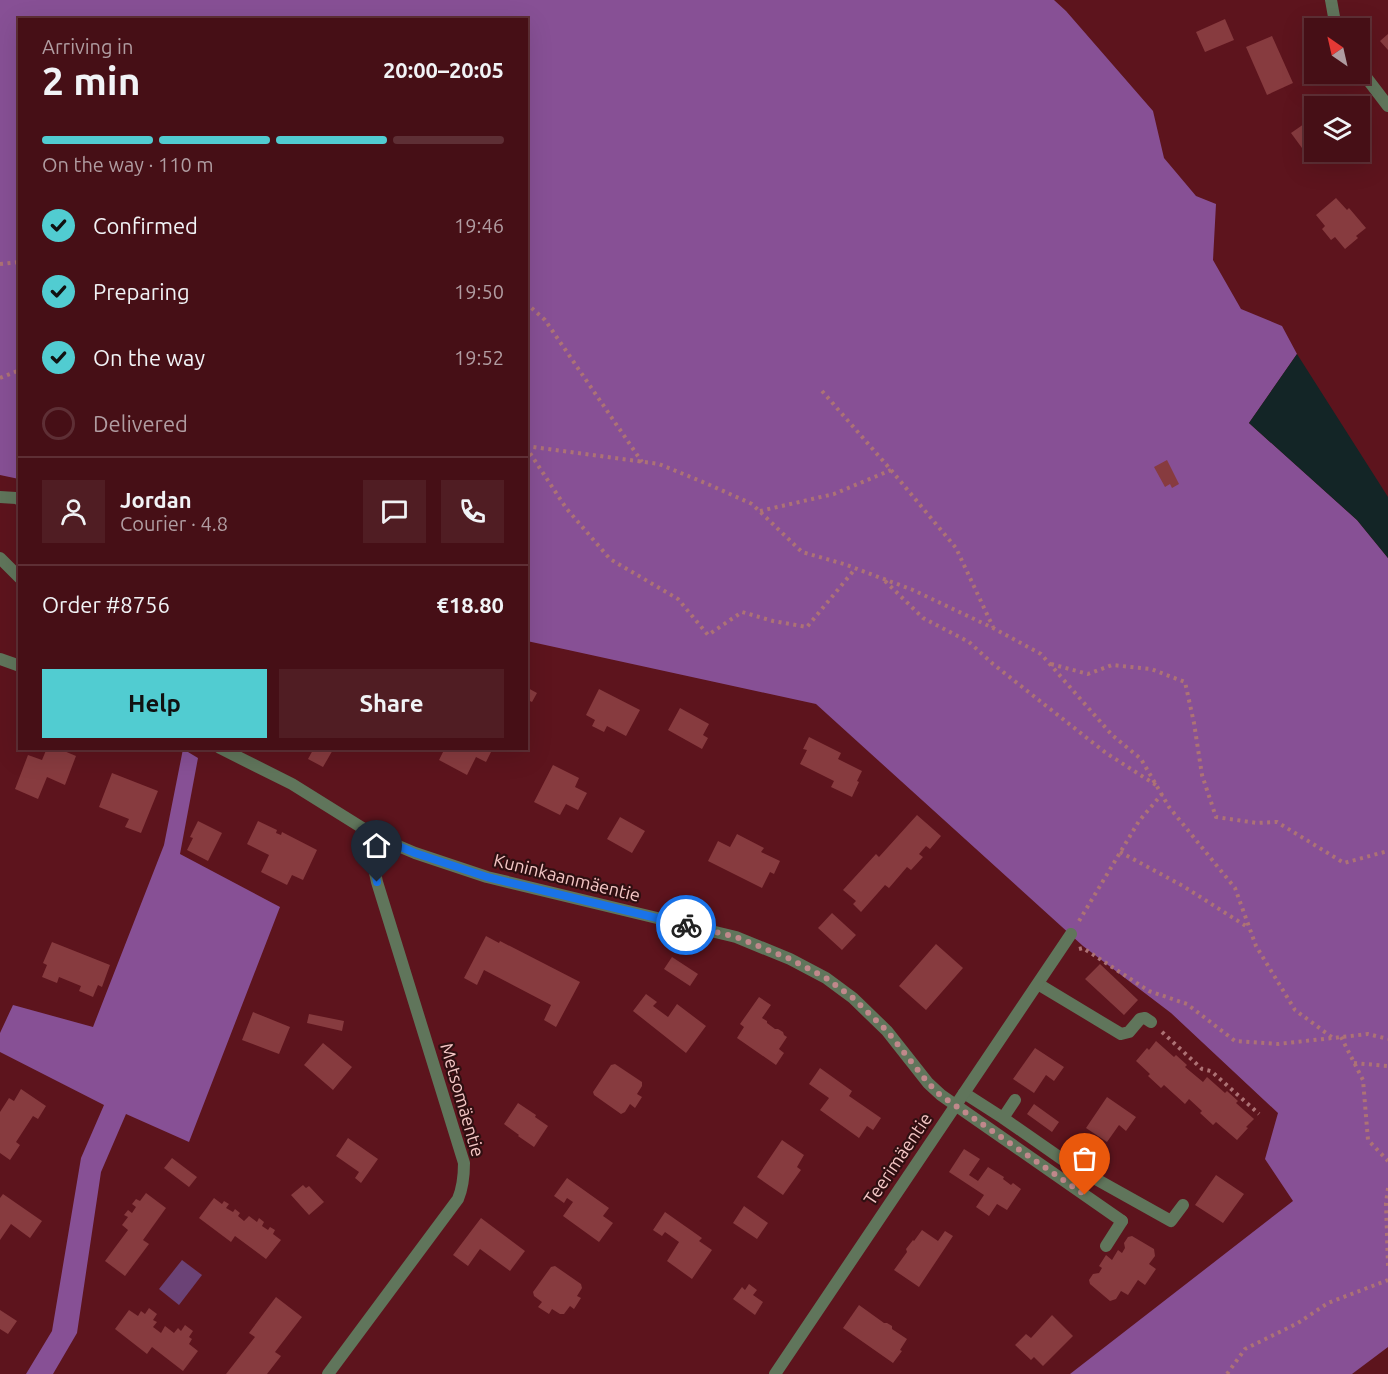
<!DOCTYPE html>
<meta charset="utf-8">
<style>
:root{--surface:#460f16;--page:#501d23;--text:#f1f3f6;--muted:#b09ca1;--line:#5e2f35;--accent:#51ccd1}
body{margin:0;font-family:Ubuntu,sans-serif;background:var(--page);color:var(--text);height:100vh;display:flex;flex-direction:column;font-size:22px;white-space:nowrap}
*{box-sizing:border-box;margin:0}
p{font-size:20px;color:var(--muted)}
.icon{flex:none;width:33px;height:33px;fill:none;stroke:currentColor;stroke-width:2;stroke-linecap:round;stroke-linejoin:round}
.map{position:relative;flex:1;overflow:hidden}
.details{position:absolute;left:18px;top:18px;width:510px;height:732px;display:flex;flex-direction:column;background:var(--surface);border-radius:0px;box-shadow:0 6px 24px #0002,0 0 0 2px var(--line)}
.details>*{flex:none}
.needle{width:39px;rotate:326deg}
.fabs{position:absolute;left:1304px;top:18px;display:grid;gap:12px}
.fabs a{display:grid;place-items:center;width:66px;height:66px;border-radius:0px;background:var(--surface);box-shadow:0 6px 24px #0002,0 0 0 2px var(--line);font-size:30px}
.pin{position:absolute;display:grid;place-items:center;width:51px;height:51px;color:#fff;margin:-62px -26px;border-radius:50% 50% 50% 0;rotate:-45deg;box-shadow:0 0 6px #0007}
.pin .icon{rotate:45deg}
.courier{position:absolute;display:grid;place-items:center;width:60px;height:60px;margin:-30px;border:4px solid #1a73e8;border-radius:50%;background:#fff;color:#222;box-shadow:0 2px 8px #0007}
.head em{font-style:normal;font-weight:700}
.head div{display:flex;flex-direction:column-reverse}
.head{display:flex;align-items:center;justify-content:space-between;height:102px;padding:0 24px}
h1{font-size:39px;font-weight:700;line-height:45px}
.bar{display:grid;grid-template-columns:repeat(4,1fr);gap:9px 6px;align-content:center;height:72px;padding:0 24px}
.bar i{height:8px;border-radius:4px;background:var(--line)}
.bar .current{background:var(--accent)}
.bar p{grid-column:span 4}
.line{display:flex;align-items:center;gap:15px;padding:0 24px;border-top:2px solid var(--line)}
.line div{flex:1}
.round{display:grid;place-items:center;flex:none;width:63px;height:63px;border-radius:0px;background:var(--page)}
ol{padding:0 24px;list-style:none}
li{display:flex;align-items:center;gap:18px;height:66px}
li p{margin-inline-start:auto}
li .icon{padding:6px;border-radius:50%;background:var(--accent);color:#111;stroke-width:4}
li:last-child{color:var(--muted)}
li i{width:33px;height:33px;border:3px solid var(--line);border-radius:50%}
.button{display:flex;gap:12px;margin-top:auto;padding:12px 24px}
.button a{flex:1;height:69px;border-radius:0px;background:var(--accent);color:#111;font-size:24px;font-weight:700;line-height:69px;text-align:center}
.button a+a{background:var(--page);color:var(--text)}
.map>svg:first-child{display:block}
</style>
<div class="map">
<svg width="1388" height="1374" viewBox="0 0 1388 1374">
<rect width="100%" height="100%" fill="#5d141d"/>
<path fill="#6b4276" d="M182,1260L202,1275L179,1305L159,1289Z"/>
<path fill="#875095" d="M0,0H1054L1066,11L1153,111L1164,158L1196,196L1216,204L1213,260L1241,309L1282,326L1297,354L1249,423L1357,520L1388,558V1347L1352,1374H1070L1293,1201L1265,1159L1278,1113L1171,1013L1083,946L816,704L527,641L526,20H20L19,479L0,475Z
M183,749L198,758L180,854L280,907L189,1142L126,1114L101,1172L77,1333L53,1374H26L52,1331L81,1158L104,1105L0,1052V1033L13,1005L93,1027L164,845Z"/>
<path fill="#132526" d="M1297,354L1388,497V558L1357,520L1249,423Z"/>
<path fill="#873b3f" d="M1225,19L1234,40L1205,52L1196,32Z
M1388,34V50L1380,41Z
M1272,36L1293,83L1267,95L1246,47Z
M1314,117V152H1329L1313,163L1291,133Z
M1336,198L1347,210L1349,208L1366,228L1356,236L1358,238L1345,249L1335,237L1331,240L1322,229L1325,226L1316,215Z
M1167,460L1179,484L1172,488L1170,484L1165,487L1154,467Z
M526,687L537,693L532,702L526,699Z
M599,689L640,710L626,736L607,726L604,732L592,726L595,720L586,715Z
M680,708L709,724L703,735L708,738L702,749L668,730Z
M809,737L841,753L838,759L862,771L857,781L859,782L852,797L831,787L834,781L800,764L807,750L803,749Z
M47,748H57L76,756L65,785L47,777L38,799L15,789L28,755L42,760Z
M314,748H334L323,767L308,759Z
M445,748H484L491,752L486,762L476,757L467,775L439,760Z
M553,765L579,778L575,787L587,793L578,810L566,804L560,815L534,802Z
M112,773L158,791L141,833L125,827L129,819L99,807Z
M917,815L941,836L930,849L926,846L919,854L923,857L911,870L907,867L889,888L885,885L861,912L853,904L856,901L843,890L876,854L879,857Z
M620,817L645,831L632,853L607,839Z
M198,821L222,833L208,861L187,850L193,838L190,837Z
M258,821L277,830L276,833L281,835L282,832L317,850L303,880L292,875L287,885L261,872L269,855L247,844Z
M737,834L764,848L761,852L780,861L774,874L770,872L762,888L708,861L718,841L730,847Z
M832,913L856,935L842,950L818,928Z
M486,936L499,943L500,941L580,982L556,1027L544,1020L551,1005L484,970L477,985L464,978Z
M52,942L110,965L102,987L98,985L93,997L79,991L81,986L59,977L57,983L42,977L47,965L43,963Z
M936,944L963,968L926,1010L899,986Z
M672,957L698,974L690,986L664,969Z
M1100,964L1138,1000L1124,1015L1085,979Z
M646,994L657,1002L653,1006L668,1017L677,1004L706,1026L686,1053L633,1011Z
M759,997L771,1005L762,1018L767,1021V1023L775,1029H778L783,1032L784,1035L787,1037L779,1049L784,1053L776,1065L737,1038L744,1027L740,1024Z
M253,1012L290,1027L279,1054L242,1040Z
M309,1014L344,1021L342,1031L307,1023Z
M1156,1041L1174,1057L1176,1055L1187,1065L1185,1067L1203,1082L1207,1077L1225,1093L1227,1091L1238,1101L1236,1103L1254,1119L1246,1127L1248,1128L1237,1140L1216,1122L1213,1125L1200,1113L1202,1111L1189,1099L1185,1104L1164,1085L1161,1088L1148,1076L1150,1074L1136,1061L1147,1048L1149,1050Z
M323,1043L352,1067L333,1090L304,1065Z
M1035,1048L1064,1067L1054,1081L1046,1075L1034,1093L1013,1079Z
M615,1064L642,1082V1086L637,1094L642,1097L635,1108L630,1104L625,1112L621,1114L594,1095L593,1092L611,1065Z
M820,1068L852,1091L849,1096L881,1118L873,1130L867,1126L859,1138L820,1110L829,1098L809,1084Z
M21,1089L46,1106L38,1119L33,1116L16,1142L20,1145L10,1160L0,1153V1112L9,1098L14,1101Z
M1107,1097L1136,1117L1126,1131L1119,1125L1107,1142L1086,1128Z
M518,1103L536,1115L535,1117L548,1126L534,1147L518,1136L519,1135L504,1124Z
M1034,1104L1059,1122L1052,1132L1027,1114Z
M348,1138L378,1159L361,1183L355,1178L359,1172L336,1156Z
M782,1140L804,1155L797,1167L801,1170L783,1195L757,1177Z
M964,1149L980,1159L969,1175L978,1181L988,1167L1004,1177L1003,1179L1011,1185L1013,1183L1021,1189L1007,1210L997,1204L989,1216L976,1207L984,1195L949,1172Z
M172,1158L197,1177L189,1187L164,1168Z
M1216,1175L1244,1194L1223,1223L1195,1205Z
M567,1178L609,1208L603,1216L613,1223L599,1242L563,1216L573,1202L567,1198L564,1203L554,1196Z
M303,1185L306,1188L309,1186L324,1202L309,1215L291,1195Z
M146,1193L166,1208L143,1240L149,1244L125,1276L105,1261L128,1230L122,1225L128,1217L124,1215L128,1210L132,1213L136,1207L132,1204L136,1199L140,1201Z
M3,1194L42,1221L30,1238L11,1224L0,1240V1198Z
M214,1198L222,1204L224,1201L229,1204L226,1208L233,1212L235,1209L240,1213L238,1216L244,1221L249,1216L257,1222L259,1218L264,1222L262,1226L268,1230L270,1227L275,1230L273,1234L281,1240L266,1259L235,1236L231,1242L199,1218Z
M744,1206L768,1223L757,1239L733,1223Z
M665,1212L702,1238L699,1241L712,1250L692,1279L667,1261L679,1242L665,1232L662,1236L653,1230Z
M481,1218L525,1251L510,1271L480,1249L468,1266L453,1255Z
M922,1230L938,1241L945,1231L953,1236L919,1287L894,1270L907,1252L906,1249L913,1240L914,1241Z
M1132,1236L1154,1249L1155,1256L1149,1264L1156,1269L1145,1285L1138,1280L1128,1295L1121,1291L1116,1299L1110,1301L1090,1284L1089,1280L1093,1274L1099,1273L1102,1268L1099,1266L1106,1255L1112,1260L1118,1250L1122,1253L1125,1248L1124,1243L1128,1237Z
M555,1266L581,1284L582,1288L577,1296L581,1298L574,1309L570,1306L564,1314H560L552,1309L549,1314L538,1307L542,1302L534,1296L533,1292L551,1267Z
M749,1284L757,1290L753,1295L763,1302L755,1315L733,1299L742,1287L745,1290Z
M276,1297L302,1317L275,1352L281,1356L267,1374H226L255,1337L249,1333Z
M859,1305L884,1323H887L892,1326V1329L907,1339L900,1350L902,1351L893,1363L843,1328Z
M149,1308L157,1314L153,1320L157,1322L153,1327L161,1333L165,1326L174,1333L178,1328L181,1331L185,1325L193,1331L189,1337L192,1339L189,1344L198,1351L183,1371L152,1347L147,1354L115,1329L129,1310L138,1316L141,1311L145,1314Z
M0,1310L17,1321L8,1334L0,1329Z
M1052,1315L1073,1336L1043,1366L1034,1357L1031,1360L1015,1345L1026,1334L1031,1338Z"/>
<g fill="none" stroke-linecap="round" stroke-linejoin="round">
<path stroke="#ad7275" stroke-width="4" stroke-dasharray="3 4.5" stroke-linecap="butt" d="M0,264L20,262
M526,303L545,320L642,462
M0,378L20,370
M822,391L891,470L956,548L993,627
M526,446L659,464L710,485L752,504L802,552L844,564L913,590L993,628L1041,654L1112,735L1141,759L1169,807L1235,888L1256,946L1295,1010L1333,1038L1368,1034L1388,1039
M526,447L566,508L610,559L678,599L708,635L742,612L773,621L807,627L855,569
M760,511L834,494L891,470
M885,581L923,618L969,642L993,664L1106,753L1156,785
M1051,664L1088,674L1112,665L1151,669L1185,682L1194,723L1202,775L1216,817L1257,823L1277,822L1344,863L1388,851
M1120,852L1183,886L1249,928
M1079,921L1139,821L1162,794
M1079,949L1083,948L1149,991L1187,1004L1235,1041L1278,1044L1332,1038
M1162,1032L1202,1069L1211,1071L1259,1114
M1341,1037L1363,1080L1368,1140L1388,1161
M1354,1063L1388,1066
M1388,1188L1386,1203L1388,1266
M1227,1374L1245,1349L1298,1323L1328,1303L1388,1280"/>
<path stroke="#60755b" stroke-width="12" d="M0,497L16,498L20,500
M0,558L20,578
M1038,984L1121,1034L1129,1032L1140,1019L1145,1018L1151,1022
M964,1093L1003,1118L1015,1100
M1003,1118L1069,1164L1081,1146
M1069,1164L1171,1221L1183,1205
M1106,1246L1122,1221"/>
<path stroke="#60755b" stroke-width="12" d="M1331,0L1336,28
M1359,68L1388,106
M0,659L20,666
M220,748L292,784L377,837L415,853L487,877L736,937L790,959L826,978L853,998L887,1031L928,1083L941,1095L1122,1221
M328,1374L458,1199C463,1187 464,1176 464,1163L377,882L372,859L377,837
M775,1374L1071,934"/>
</g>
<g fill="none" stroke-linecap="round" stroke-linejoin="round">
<path stroke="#c0888b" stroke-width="6" stroke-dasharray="0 10.8" d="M686,925L736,937L790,959L826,978L853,998L887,1031L928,1083L940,1095L1085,1195"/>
<path stroke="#1a73e8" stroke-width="8" d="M377,882L372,859L377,837L415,853L487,877L686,925"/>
</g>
<g text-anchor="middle" stroke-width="4.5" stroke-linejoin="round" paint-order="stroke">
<g font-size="18" fill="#f5c7c6" stroke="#2f0f11">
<text transform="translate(567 878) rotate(14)" y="6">Kuninkaanmäentie</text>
<text transform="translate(462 1100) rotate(74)" y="6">Metsomäentie</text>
<text transform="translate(898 1159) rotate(-56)" y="6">Teerimäentie</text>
</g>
</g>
</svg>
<div class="fabs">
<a><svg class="needle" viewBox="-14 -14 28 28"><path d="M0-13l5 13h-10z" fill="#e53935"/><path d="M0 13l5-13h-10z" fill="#b09ca1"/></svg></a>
<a><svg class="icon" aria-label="layers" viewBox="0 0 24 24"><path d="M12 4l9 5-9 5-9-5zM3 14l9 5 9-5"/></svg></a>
</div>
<div class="pin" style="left:1085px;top:1195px;background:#ea580c"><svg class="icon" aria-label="bag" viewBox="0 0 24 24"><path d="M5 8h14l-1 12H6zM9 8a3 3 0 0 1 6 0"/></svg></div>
<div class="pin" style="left:377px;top:882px;background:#1f2937"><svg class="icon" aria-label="home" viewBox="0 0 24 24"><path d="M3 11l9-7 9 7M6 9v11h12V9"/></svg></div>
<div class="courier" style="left:686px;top:925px"><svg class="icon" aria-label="bike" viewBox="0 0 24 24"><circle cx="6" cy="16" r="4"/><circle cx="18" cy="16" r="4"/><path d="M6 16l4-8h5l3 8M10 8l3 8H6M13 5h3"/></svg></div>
<section class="details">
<div class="head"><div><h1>2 min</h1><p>Arriving in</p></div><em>20:00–20:05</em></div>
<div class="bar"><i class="current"></i><i class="current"></i><i class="current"></i><i></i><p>On the way · 110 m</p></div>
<ol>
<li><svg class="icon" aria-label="check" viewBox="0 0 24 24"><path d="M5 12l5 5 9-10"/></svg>Confirmed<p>19:46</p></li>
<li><svg class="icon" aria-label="check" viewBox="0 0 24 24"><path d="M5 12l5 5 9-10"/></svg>Preparing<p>19:50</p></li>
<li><svg class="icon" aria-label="check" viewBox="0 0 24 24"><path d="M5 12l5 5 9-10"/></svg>On the way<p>19:52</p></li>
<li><i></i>Delivered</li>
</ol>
<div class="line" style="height:108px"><a class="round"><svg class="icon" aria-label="person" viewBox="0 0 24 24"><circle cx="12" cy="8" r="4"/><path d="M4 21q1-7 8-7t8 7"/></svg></a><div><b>Jordan</b><p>Courier · 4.8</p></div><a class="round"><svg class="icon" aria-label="chat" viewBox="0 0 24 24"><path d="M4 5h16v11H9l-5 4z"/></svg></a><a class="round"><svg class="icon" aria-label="phone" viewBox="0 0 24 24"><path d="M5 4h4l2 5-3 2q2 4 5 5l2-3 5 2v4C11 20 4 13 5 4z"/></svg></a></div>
<div class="line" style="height:78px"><div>Order #8756</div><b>€18.80</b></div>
<div class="button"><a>Help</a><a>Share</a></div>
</section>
</div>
